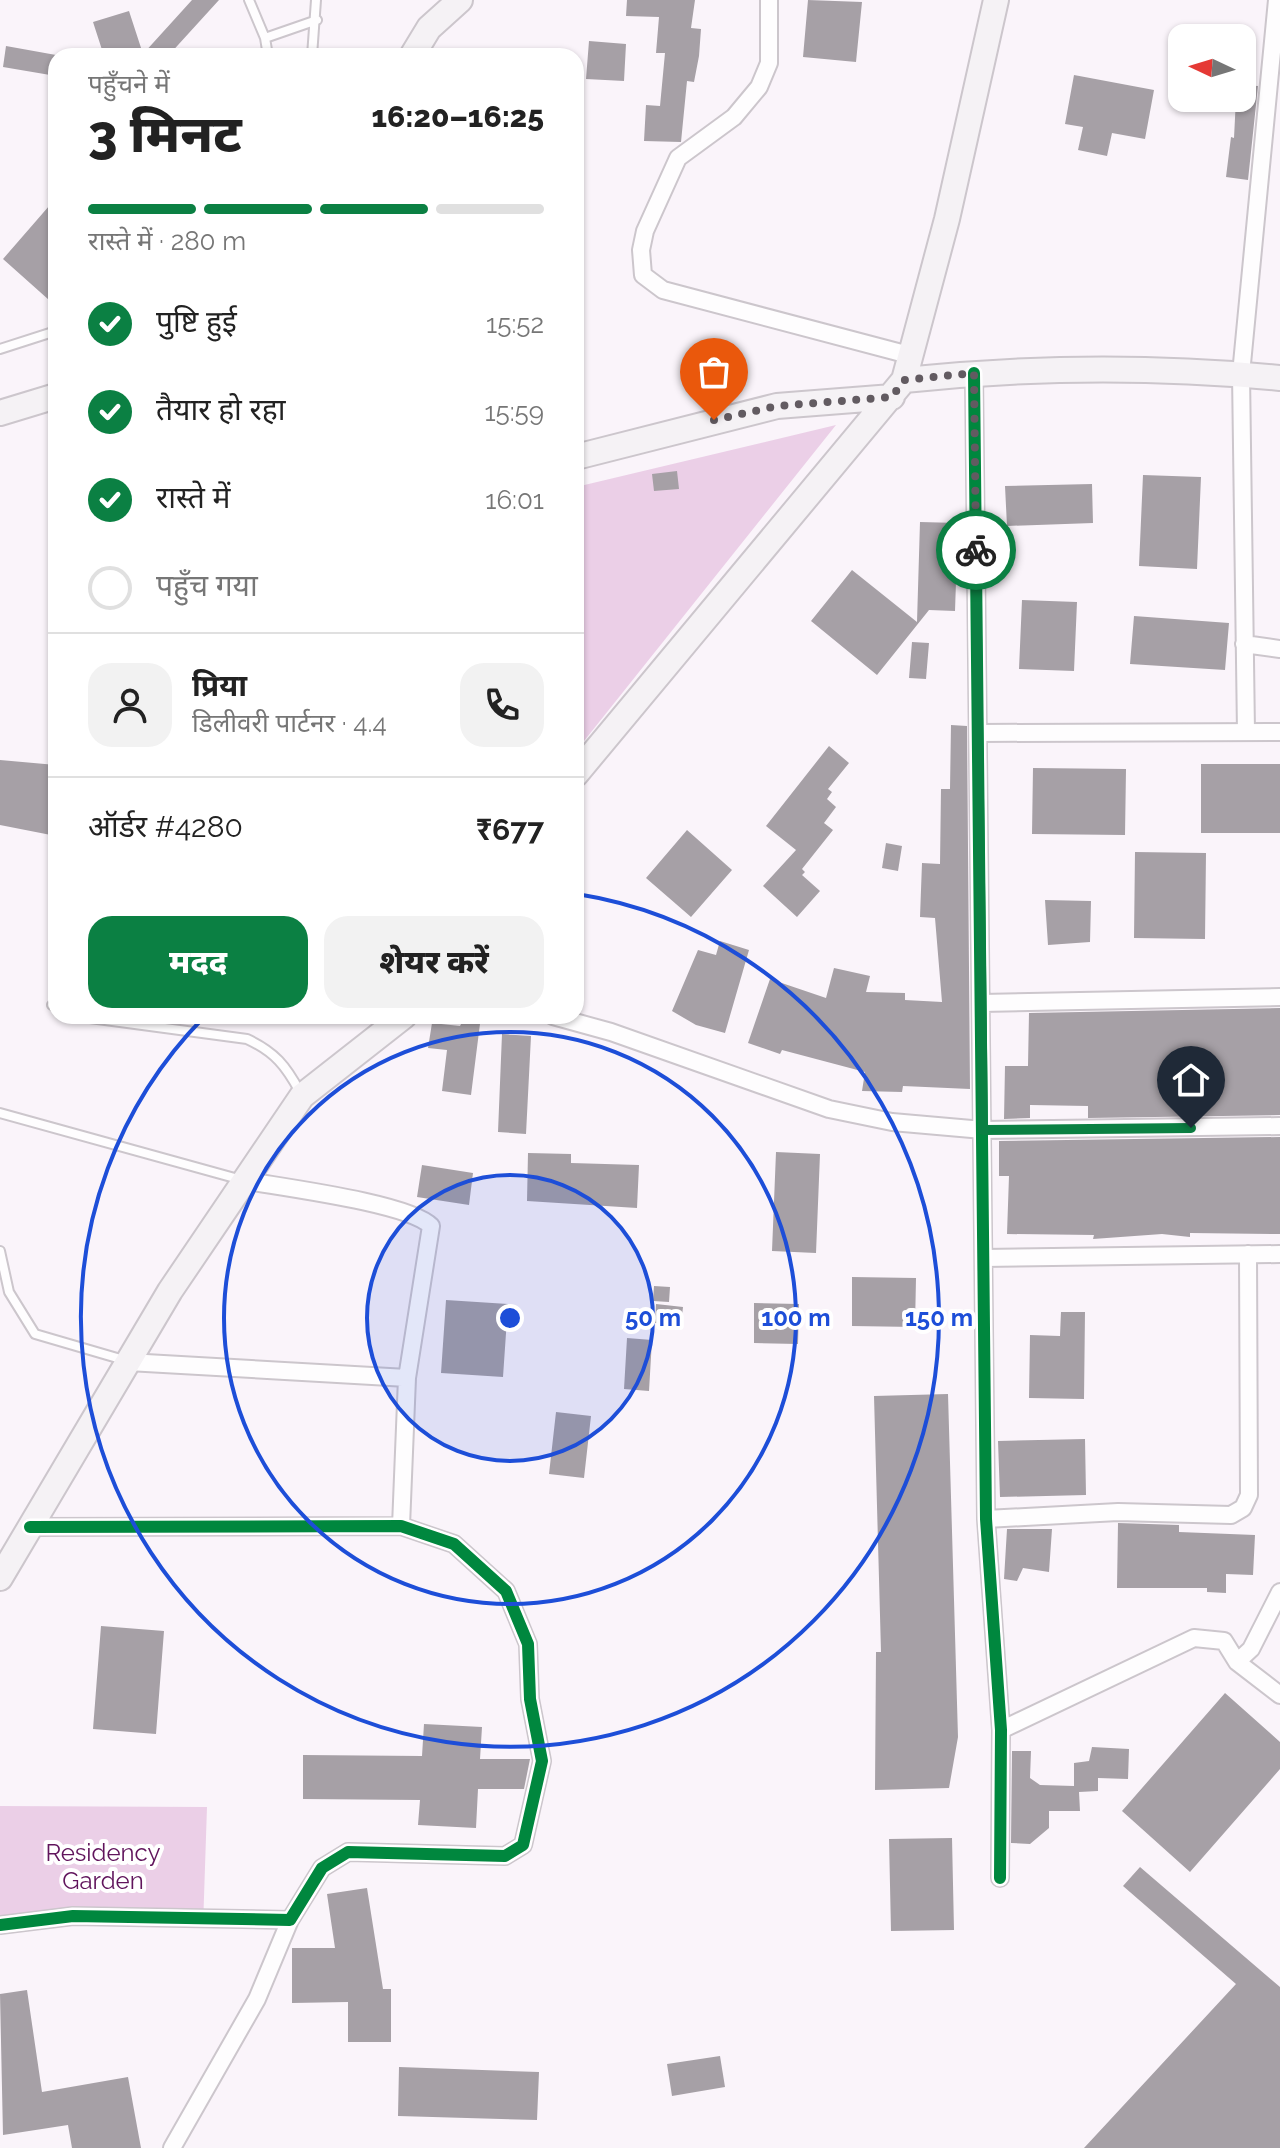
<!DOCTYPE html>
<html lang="hi">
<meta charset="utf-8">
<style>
:root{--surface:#fff;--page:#f2f2f2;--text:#222;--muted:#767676;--line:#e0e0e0;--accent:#0b8043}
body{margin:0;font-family:Raleway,"Noto Sans Devanagari",sans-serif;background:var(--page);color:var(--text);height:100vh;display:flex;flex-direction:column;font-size:30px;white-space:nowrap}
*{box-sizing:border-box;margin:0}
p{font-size:26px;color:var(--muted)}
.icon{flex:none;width:44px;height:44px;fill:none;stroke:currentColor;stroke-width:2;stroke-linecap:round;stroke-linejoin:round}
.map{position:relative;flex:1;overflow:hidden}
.side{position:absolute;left:48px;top:48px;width:536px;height:976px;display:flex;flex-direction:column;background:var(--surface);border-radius:24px;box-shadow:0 2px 6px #0004}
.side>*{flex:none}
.needle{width:52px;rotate:274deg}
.tools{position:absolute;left:1168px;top:24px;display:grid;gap:16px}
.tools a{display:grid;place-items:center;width:88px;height:88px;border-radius:16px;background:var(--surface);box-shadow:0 2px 6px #0004;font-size:40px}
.pin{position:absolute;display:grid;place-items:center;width:68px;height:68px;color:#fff;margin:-82px -34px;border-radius:50% 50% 50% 0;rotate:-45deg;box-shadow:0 0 8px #0007}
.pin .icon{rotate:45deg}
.courier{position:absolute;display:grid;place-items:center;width:80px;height:80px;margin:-40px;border:6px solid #0b8043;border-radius:50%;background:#fff;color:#222;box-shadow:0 2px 10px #0007}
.headline em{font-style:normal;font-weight:800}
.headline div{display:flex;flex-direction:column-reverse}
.headline{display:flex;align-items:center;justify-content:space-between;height:136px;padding:0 40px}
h1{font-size:52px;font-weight:800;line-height:60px}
.bar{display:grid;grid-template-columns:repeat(4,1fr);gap:12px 8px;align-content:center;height:96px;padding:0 40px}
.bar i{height:10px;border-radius:6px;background:var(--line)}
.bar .selected{background:var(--accent)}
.bar p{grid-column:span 4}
.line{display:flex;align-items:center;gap:20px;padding:0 40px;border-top:2px solid var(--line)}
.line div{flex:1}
.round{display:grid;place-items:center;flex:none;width:84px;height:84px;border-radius:24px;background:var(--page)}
ol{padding:0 40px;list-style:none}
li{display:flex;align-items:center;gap:24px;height:88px}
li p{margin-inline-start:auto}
li .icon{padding:8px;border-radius:50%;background:var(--accent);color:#fff;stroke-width:4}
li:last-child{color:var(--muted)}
li i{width:44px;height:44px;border:4px solid var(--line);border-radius:50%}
.primary-button{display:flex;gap:16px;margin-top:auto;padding:16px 40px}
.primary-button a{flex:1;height:92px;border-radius:24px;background:var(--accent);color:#fff;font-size:32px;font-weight:800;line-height:92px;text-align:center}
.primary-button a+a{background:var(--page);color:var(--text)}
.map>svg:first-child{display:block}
</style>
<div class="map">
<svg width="1280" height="2148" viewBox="0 0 1280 2148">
<rect width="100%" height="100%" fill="#faf4fa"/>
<path fill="#ebcfe7" d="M836,425L576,751V487Z
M0,1806L207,1807L203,1927L0,1924Z"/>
<path fill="#a6a0a6" d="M192,0H219L168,56H104L93,22L129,11L143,54Z
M627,0H695L691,28L701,29L699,56L694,82L687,81L681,142L644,141L646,105L660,106L665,53H656L659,17L626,16Z
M808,0L862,2L856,62L803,57Z
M589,41L626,44L624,81L586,79Z
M6,46L56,55V76L3,67Z
M1074,75L1154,90L1145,139L1112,133L1107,156L1078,150L1083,127L1065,124Z
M1242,85L1258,86L1248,180L1226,177L1231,137L1234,138L1236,98H1242Z
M56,198V292L49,300L3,259Z
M677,471L679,489L654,491L652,474Z
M1143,475L1201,477L1197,569L1139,566Z
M1092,484L1093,523L1007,526L1005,486Z
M920,522L958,523L955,611L929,610L877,675L811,621L852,570L917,622Z
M1022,600L1077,602L1074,671L1019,669Z
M1134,616L1229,623L1225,670L1130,664Z
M912,642L929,643L926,679L909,678Z
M951,725L967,726L970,1089L903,1086L902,1092L862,1091L865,1072L782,1050L780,1054L748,1043L770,979L826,998L834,968L870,976L866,992L905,993V1000L942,1002L935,918L920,917L922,863L940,864L941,789H950Z
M829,746L849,763L828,789L832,792L827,799L836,807L824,823L833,830L802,869L805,872L802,875L820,891L797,917L763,886L796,850L766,826Z
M0,760L56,765V836L0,825Z
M1201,764H1280V833H1201Z
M1033,768L1126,769L1125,835L1032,834Z
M687,830L732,870L691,917L646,878Z
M886,843L902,846L898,871L882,868Z
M1135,852L1206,853L1205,939L1134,938Z
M1045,900L1091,901L1090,942L1048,945Z
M720,941L749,950L725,1033L696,1025L672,1011L698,950L716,955Z
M1280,1008V1115L1088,1118V1106L1030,1105V1118L1004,1119L1005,1066H1028L1029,1013Z
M465,1016H481L471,1095L442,1091L447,1050L428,1048L432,1023L460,1026Z
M502,1034L531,1036L526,1134L498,1132Z
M1280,1137V1234L1190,1233V1237L1162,1234L1093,1239L1094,1235L1007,1234L1009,1176H999V1141Z
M776,1152L820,1154L816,1253L772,1251Z
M528,1153L571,1154V1163L639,1165L637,1208L527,1201Z
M422,1165L473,1173L469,1205L417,1197Z
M852,1277L916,1278L915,1327L852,1326Z
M654,1286L670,1287L669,1302L653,1301Z
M446,1300L508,1304L503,1377L441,1373Z
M754,1303L799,1304L798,1344L754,1343Z
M656,1304L683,1307L681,1325L655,1323Z
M1061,1312H1085L1084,1399L1029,1398L1030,1335L1060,1336Z
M627,1338L652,1340L649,1391L624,1389Z
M948,1394L958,1737L949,1788L875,1790L876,1652H881L874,1396Z
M556,1412L591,1416L584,1478L549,1474Z
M1085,1439L1086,1495L1000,1497L998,1441Z
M1118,1523L1179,1525V1532L1255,1535L1253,1575L1226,1574V1593L1207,1592V1588H1117Z
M1007,1529H1052L1049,1572L1023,1568L1017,1581L1004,1579Z
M101,1626L164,1631L156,1734L93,1729Z
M1225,1693L1280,1742V1769L1190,1872L1122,1811Z
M424,1724L482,1727L480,1759H530L524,1789H478L476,1828L418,1825L420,1800L303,1799V1755L422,1756Z
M1092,1747L1129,1749L1128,1779L1098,1778V1791L1079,1792L1080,1811H1049V1828L1030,1844L1011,1843L1012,1751H1031L1030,1778L1040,1785L1074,1786V1763L1089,1761Z
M952,1838L954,1930L891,1931L889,1839Z
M1140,1867L1280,1987V2148H1084L1236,1984L1123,1886Z
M367,1888L383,1989H391V2042H348V2002L292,2003V1948H335L327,1894Z
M27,1990L42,2092L128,2077L141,2148H72L68,2125L3,2135L0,1994Z
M720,2056L725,2087L672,2096L667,2064Z
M399,2067L539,2072L537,2120L398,2116Z"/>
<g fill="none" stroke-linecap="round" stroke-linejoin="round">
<g stroke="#ccc6cc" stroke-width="12">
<path id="lane" d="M249,0L265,38L268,56
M265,38L317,20
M312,56L316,0
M0,349L56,331
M52,1005L56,1007
M75,1016L247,1039C275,1052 286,1066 300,1092
M0,1113L242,1180
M0,1251L9,1292L35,1334L124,1360"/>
</g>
<g stroke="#ccc6cc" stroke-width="20">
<path id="street" d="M769,0V63L759,87L734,117L678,158L645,231L641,250L643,275L663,290L909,355
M974,373L986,1519L1001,1730L1000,1878
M1244,644L1280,649
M1246,732L1241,374L1277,0
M979,733L1280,732
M982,1003L1280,997
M553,1016L611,1032L829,1109L892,1122L983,1130L1280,1126
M242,1180C280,1187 409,1203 431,1226L407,1378
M984,1258L1280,1254
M128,1362L407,1378L401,1526
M986,1519L1118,1512L1231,1515L1243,1508L1249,1495L1248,1254
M1237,1662L1251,1649L1280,1592
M1001,1730L1194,1638L1224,1641L1237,1662L1280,1695
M0,1925L73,1916L290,1920L322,1868L348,1852L505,1856L523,1845L542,1761L530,1699L528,1644L506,1591L454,1544L401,1526L30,1527
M172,2148L257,1999L290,1920"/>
</g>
<g stroke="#ccc6cc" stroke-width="28">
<path id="secondary" d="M412,56L429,28L460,0
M904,380C1028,367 1156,366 1280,378
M0,413L56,396
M576,457L777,406L892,397
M576,774L904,380L947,219L996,0
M0,1578L170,1291L302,1096L404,1016"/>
</g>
<use href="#lane" stroke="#fefdfe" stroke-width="8"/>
<use href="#street" stroke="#fefdfe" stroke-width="16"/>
<use href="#secondary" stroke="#f5f2f5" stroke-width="24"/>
<g stroke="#fff" stroke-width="17">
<path id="cycleway" d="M974,373L986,1519L1001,1730L1000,1878
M0,1925L73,1916L290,1920L322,1868L348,1852L505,1856L523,1845L542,1761L530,1699L528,1644L506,1591L454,1544L401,1526L30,1527"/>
</g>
<use href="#cycleway" stroke="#00873e" stroke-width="12"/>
</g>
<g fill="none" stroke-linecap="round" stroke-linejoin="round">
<path stroke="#625b61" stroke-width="8" stroke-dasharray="0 14.4" d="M714,420L777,406L892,397L904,380L974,373L976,550"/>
<path stroke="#0b8043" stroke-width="10" d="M976,550L983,1130L1191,1128"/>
</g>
<circle cx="510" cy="1318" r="143" fill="#1d4ed8" fill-opacity=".12"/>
<g fill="none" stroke="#1d4ed8" stroke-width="4">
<circle cx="510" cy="1318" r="143"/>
<circle cx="510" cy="1318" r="286"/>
<path d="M577 894A429 429 0 1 1 204 1017"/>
</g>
<g text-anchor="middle" stroke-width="8" stroke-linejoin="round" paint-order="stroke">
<g font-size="24" fill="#60145c" stroke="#fff">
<text x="103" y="1861">Residency<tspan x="103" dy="28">Garden</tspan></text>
</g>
</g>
<circle cx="510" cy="1318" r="12" fill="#1d4ed8" stroke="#fff" stroke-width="4"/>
<g font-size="24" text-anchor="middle" font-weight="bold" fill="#1d4ed8" stroke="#fff" stroke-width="8" stroke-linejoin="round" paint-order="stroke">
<text x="653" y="1326">50 m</text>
<text x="796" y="1326">100 m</text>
<text x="939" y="1326">150 m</text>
</g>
</svg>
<div class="tools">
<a><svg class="needle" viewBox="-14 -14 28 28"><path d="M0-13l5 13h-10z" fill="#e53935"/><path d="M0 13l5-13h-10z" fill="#767676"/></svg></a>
</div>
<div class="pin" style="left:714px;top:420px;background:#ea580c"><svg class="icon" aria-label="bag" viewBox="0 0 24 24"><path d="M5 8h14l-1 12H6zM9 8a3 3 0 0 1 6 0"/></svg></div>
<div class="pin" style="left:1191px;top:1128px;background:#1f2937"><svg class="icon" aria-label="home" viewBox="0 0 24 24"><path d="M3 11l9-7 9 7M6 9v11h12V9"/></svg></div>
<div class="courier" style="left:976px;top:550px"><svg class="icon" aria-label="bike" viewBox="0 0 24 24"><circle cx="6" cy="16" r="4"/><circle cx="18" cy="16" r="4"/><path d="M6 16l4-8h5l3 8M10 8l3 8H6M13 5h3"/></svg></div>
<section class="side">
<div class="headline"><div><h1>3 मिनट</h1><p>पहुँचने में</p></div><em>16:20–16:25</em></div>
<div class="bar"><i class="selected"></i><i class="selected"></i><i class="selected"></i><i></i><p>रास्ते में · 280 m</p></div>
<ol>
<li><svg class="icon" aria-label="check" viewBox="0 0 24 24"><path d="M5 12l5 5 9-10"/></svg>पुष्टि हुई<p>15:52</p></li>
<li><svg class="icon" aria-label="check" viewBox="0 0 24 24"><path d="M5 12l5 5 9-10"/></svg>तैयार हो रहा<p>15:59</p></li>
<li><svg class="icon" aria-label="check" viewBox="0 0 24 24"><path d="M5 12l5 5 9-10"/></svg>रास्ते में<p>16:01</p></li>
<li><i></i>पहुँच गया</li>
</ol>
<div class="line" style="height:144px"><a class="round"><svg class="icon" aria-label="person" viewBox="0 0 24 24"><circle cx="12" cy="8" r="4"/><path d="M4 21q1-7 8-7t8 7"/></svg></a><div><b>प्रिया</b><p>डिलीवरी पार्टनर · 4.4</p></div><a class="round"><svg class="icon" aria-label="phone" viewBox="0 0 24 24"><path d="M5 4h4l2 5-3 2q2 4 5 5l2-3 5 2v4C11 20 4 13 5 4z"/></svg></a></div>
<div class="line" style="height:104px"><div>ऑर्डर #4280</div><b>₹677</b></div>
<div class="primary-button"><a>मदद</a><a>शेयर करें</a></div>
</section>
</div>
